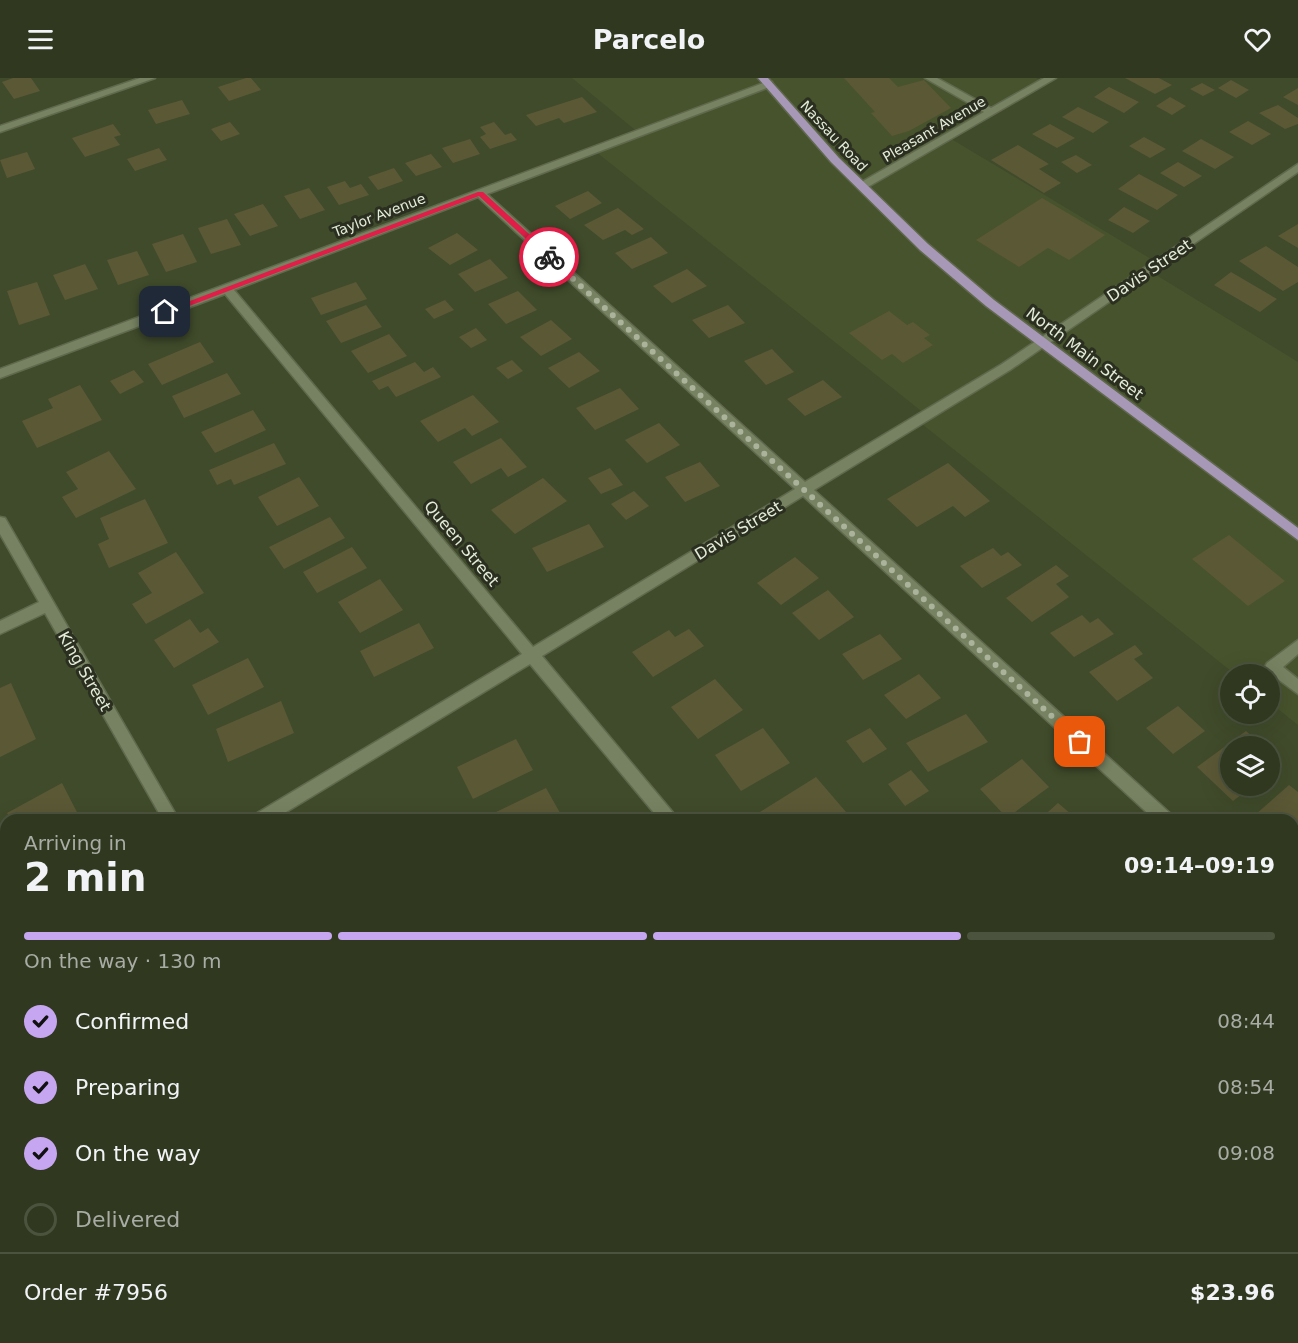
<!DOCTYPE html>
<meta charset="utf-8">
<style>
:root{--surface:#303820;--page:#383f29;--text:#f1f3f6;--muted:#a8aca5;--line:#4b523e;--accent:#c6a6f0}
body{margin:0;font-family:"DejaVu Sans",sans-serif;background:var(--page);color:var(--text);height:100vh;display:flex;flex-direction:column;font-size:22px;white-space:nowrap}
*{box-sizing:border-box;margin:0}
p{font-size:20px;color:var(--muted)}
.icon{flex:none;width:33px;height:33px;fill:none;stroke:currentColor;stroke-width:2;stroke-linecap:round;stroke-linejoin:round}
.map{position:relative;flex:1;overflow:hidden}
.drawer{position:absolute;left:0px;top:736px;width:1299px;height:530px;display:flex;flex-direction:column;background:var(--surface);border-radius:18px 18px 0 0;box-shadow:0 6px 24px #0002,0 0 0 2px var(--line)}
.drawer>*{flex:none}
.fabs{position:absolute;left:1220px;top:586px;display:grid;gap:12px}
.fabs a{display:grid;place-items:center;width:60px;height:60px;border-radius:50%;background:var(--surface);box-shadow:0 6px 24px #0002,0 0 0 2px var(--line);font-size:30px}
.pin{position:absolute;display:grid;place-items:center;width:51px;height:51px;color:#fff;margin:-26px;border-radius:12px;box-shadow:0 3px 9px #0006}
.courier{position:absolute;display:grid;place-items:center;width:60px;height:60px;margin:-30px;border:4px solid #e11d48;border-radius:50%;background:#fff;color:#222;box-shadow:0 2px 8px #0007}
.summary em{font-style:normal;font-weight:700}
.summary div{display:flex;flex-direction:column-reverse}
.summary{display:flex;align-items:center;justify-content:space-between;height:102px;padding:0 24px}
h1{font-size:39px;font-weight:700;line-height:45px}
.bar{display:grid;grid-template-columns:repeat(4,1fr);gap:9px 6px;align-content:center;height:72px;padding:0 24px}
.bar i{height:8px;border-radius:4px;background:var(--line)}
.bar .selected{background:var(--accent)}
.bar p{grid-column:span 4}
.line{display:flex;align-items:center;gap:15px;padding:0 24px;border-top:2px solid var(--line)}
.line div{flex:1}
ol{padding:0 24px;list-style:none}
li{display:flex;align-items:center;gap:18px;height:66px}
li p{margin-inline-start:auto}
li .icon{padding:6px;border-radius:50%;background:var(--accent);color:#111;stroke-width:4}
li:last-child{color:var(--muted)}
li i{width:33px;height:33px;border:3px solid var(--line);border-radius:50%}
header{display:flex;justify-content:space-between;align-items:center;height:78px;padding:0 24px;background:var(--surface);font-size:27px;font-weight:700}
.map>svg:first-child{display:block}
</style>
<header><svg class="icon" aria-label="menu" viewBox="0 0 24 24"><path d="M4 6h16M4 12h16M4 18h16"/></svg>Parcelo<svg class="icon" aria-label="heart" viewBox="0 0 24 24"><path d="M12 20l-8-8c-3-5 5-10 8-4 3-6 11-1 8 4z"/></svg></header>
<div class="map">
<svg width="1298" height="1265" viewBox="0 0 1298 1265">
<rect width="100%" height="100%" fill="#404b2b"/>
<path fill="#47532c" d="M572,0H1036L1044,4L948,59L1156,184L1148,192L1298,284V647L1269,624V597H1236L917,342L925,336L595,73L640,56Z"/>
<path fill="#5b5836" d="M13,0H31L40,13L14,21L2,4Z
M246,0H251L261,12L229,23L218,9Z
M844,0H889L898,9L924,2L951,30L909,53L892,58L871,35L875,34Z
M1125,0H1159L1172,7L1155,16Z
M1231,2L1249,12L1236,20L1218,10Z
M1202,5L1215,12L1203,18L1190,11Z
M1109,9L1139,24L1124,35L1094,19Z
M1298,10V27L1283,19Z
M582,19L597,34L564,45L559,40L536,48L526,37Z
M1170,19L1186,28L1172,37L1156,28Z
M182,22L190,36L156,46L148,32Z
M1278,27L1298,40V46L1285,51L1259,35Z
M1078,29L1109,44L1093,55L1062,39Z
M1248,43L1271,56L1252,67L1229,54Z
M230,44L240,56L221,63L211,51Z
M494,44L505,57L511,55L517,62L490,71L480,59L486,56L480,49Z
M113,46L121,57L114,59L120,67L85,79L72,60Z
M1050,46L1075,60L1057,70L1032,56Z
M1144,59L1166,71L1150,80L1129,68Z
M470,61L480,76L453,85L442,70Z
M1201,61L1234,79L1215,91L1182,73Z
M1018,67L1049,86L1039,91L1061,105L1044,115L991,82Z
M159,70L167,82L135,93L127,81Z
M27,74L35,91L7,100L0,82Z
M431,76L442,89L416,98L405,85Z
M1076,77L1092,87L1077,95L1061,84Z
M1178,84L1202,98L1184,109L1160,95Z
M394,90L403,103L378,112L368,99Z
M1139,96L1178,117L1157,132L1118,111Z
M345,103L350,110L361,106L369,117L339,127L327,109Z
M309,110L325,132L300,141L284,118Z
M588,113L602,125L570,141L555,128Z
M1042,120L1105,157L1069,182L1048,170L1019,189L976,162Z
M263,126L278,148L250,158L234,136Z
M1124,129L1150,143L1133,155L1108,142Z
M618,130L644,151L632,157L625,152L603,162L584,147Z
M227,141L241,167L211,176L198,150Z
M1298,146V170L1278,158Z
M457,155L478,172L450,187L428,170Z
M183,156L197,184L166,194L152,166Z
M651,159L668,175L632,191L615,175Z
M1266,168L1298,189V204L1283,213L1239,183Z
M137,173L149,197L118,207L107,182Z
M490,181L508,200L475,214L458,196Z
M85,186L98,211L65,222L53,197Z
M687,191L707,208L672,225L653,208Z
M1231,194L1277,221L1260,234L1214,207Z
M37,204L50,237L19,247L7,213Z
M356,204L367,221L321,237L311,220Z
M518,213L537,232L506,246L488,226Z
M445,222L454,232L434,241L425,231Z
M366,227L382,249L341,265L326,243Z
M728,227L745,245L709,260L692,242Z
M889,233L907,247L913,244L930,257L924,260L933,267L903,285L892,276L882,282L849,255Z
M551,242L572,261L541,278L520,259Z
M476,250L487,262L471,270L459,259Z
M389,256L407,278L368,295L351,273Z
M200,264L214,284L162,307L148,286Z
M772,271L794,294L766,307L744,283Z
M579,274L600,293L569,310L548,290Z
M512,282L523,293L508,301L496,290Z
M415,284L424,294L433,289L441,299L396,319L388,308L379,312L372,303Z
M134,292L144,304L120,316L110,303Z
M227,295L241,316L184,340L172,318Z
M823,302L842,319L805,338L787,321Z
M80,307L102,342L37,370L22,343L53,330L48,321Z
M620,310L639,331L595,352L576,330Z
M473,317L499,344L472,358L465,350L438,364L420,343Z
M253,332L266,352L215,375L201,354Z
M659,345L680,367L647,385L625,362Z
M501,360L527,389L508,399L501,390L471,406L453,384Z
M274,365L286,386L234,407L231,401L217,407L209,392Z
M109,373L136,411L76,440L62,419L78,411L66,394Z
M700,384L720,408L685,424L665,399Z
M948,385L990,423L965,439L953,428L917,449L887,421Z
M610,390L623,407L601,416L588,400Z
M299,399L319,428L277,448L258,419Z
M543,400L567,423L515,456L491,432Z
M634,413L649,428L626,442L611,426Z
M145,421L168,465L109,490L98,466L109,461L100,440Z
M330,439L345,460L284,491L269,469Z
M589,446L604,469L547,494L532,470Z
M1229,457L1285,503L1248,528L1192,481Z
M352,469L367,490L317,515L303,494Z
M993,470L1001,478L1008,474L1022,487L982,510L960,488Z
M176,474L204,515L146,546L132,526L152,515L138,495Z
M795,479L819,500L781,527L757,505Z
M1056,487L1069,498L1056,506L1069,519L1032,544L1006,520Z
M380,501L403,532L360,555L338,524Z
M828,512L854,539L819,562L792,535Z
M1082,537L1090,545L1098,540L1114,556L1074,579L1050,555Z
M190,541L200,555L208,550L219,564L174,590L154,562Z
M419,545L434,570L374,599L360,573Z
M689,551L704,568L653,599L632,574L669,552L675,559Z
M880,556L902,581L863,602L842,576Z
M1135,567L1143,576L1134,581L1153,600L1117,623L1089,594Z
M248,580L264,609L208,637L192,607Z
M919,596L941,620L906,641L884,617Z
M715,601L743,632L698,661L671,629Z
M11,605L36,661L0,679V610Z
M281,623L294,655L228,684L216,651Z
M1178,628L1205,653L1173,676L1146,650Z
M966,636L988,664L928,694L906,665Z
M763,650L790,685L741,713L715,677Z
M870,650L887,671L863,685L846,663Z
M1246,653L1264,669H1230V708H1253L1233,723L1197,689Z
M516,661L533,692L473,721L457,689Z
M1269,674L1282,686L1269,696Z
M1022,681L1049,709L1007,740L980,711Z
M911,692L929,713L905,728L888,706Z
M816,699L846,734L833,742H767L760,734Z
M62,705L81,742H11L7,735Z
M1289,707L1298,714V760L1293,765V742H1261L1255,737Z
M546,710L564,742H498L494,735Z
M1058,725L1078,742H1039Z
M0,801L6,816V822L0,825Z
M6,977V1038L0,1041V980Z
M1293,1076L1298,1081V1136L1293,1131Z
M318,1260H337L340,1265H312Z
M614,1260H669L672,1265H607Z
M1066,1260H1117L1120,1265H1060Z
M1153,1260H1213L1217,1265H1156Z"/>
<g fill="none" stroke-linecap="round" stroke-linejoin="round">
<g stroke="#60694d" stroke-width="3">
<path id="minor" d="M140,0H155L0,54V48Z
M925,0H937L991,30L1044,0H1056L866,110H858V106L984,34Z
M769,3L772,4V8L487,116L805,404L1002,286L1298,86V94L1010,292L814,412L1172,737L1174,742H1155L803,418L542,578L675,737L677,742H660L530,586L273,742H252L254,737L522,576L225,216L0,300V291ZM478,119L795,411L533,569L234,212Z
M0,439L5,440L179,742H163L45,535L0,556V543L39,524L0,456Z
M1298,562V576L1283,589L1298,601V616L1267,593L1265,589L1267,585Z
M1293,851L1298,853V871L1293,869Z
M1298,877V896L1293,898V879Z
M6,888V907L0,910V891Z
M457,1260H478L480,1265H459Z
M900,1260H923L921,1265H898Z"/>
</g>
<g stroke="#60694d" stroke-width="3">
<path id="major" d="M758,0H768L839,80L928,166L994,222L1298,450V462L986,228L920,172L831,84Z"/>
</g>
<use href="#minor" fill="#768261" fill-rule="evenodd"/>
<use href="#major" fill="#a798b8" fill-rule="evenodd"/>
</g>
<path fill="#e11d48" d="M478,114H483L552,177V180H547L479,118L168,236L161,234Z"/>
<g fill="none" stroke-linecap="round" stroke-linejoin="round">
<path stroke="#abb39b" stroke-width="6" stroke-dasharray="0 10.8" d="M549,179L1080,664"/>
</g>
<g text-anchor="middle" stroke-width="6" stroke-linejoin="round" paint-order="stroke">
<g font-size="14" fill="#e4ebd8" stroke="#2a2f20">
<text transform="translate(934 51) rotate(-30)" y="5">Pleasant Avenue</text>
<text transform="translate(834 58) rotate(47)" y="5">Nassau Road</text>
<text transform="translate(379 137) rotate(-21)" y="5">Taylor Avenue</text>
</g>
<g font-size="16" fill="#e4ebd8" stroke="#2a2f20">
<text transform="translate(1149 192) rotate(-34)" y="6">Davis Street</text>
<text transform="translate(1085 275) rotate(37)" y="6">North Main Street</text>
<text transform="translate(738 452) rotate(-31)" y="6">Davis Street</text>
<text transform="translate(462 465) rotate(50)" y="6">Queen Street</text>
<text transform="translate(85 593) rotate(60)" y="6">King Street</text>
</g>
</g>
</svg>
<div class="fabs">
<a><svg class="icon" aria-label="locate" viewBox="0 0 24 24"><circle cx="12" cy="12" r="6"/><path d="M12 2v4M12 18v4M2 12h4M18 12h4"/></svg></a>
<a><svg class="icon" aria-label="layers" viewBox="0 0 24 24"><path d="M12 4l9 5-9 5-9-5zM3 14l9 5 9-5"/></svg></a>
</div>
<div class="pin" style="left:1080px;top:664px;background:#ea580c"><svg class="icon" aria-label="bag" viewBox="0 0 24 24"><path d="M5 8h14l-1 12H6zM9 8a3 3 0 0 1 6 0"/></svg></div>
<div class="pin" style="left:165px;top:234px;background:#1f2937"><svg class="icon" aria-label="home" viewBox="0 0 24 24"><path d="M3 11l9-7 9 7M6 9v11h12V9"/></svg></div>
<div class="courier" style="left:549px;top:179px"><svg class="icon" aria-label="bike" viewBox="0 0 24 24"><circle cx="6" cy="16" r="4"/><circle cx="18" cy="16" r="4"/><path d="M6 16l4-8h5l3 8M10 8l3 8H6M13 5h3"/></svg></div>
<section class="drawer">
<div class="summary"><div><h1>2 min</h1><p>Arriving in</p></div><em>09:14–09:19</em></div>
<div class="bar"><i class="selected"></i><i class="selected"></i><i class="selected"></i><i></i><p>On the way · 130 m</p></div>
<ol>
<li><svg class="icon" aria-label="check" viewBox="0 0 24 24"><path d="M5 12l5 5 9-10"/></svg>Confirmed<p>08:44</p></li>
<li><svg class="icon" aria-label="check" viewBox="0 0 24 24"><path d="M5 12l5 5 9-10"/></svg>Preparing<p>08:54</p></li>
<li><svg class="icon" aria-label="check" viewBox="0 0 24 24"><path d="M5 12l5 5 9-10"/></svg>On the way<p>09:08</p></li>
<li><i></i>Delivered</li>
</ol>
<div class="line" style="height:78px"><div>Order #7956</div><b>$23.96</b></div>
</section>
</div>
